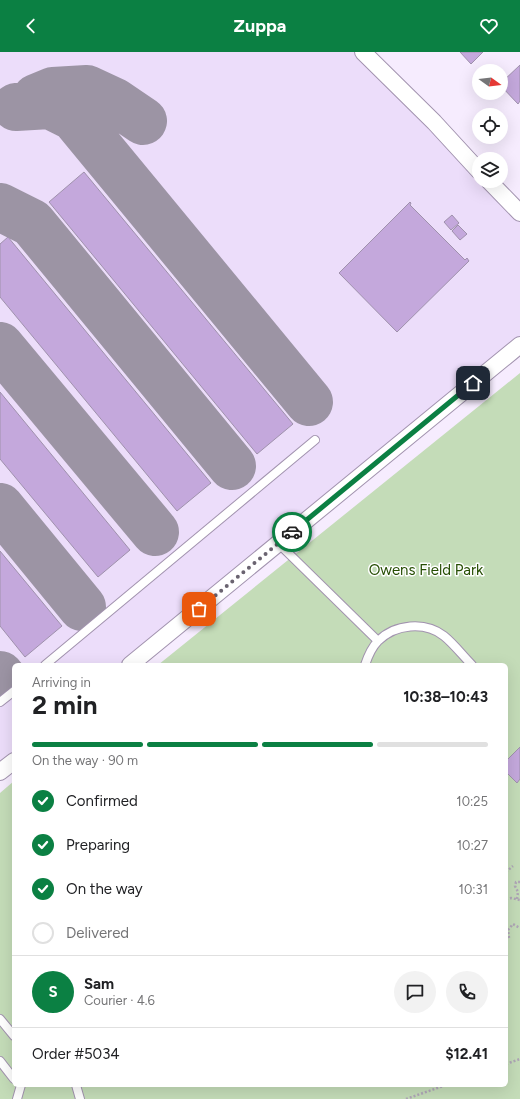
<!DOCTYPE html>
<meta charset="utf-8">
<style>
:root{--surface:#fff;--page:#f2f2f2;--text:#202124;--muted:#757577;--line:#e0e0e0;--accent:#0b8043}
body{margin:0;font-family:Figtree,sans-serif;background:var(--page);color:var(--text);height:100vh;display:flex;flex-direction:column;font-size:15px;white-space:nowrap}
*{box-sizing:border-box;margin:0}
p{font-size:13px;color:var(--muted)}
.icon{flex:none;width:22px;height:22px;fill:none;stroke:currentColor;stroke-width:2;stroke-linecap:round;stroke-linejoin:round}
.map{position:relative;flex:1;overflow:hidden}
.sheet{position:absolute;left:12px;top:611px;width:496px;height:424px;display:flex;flex-direction:column;background:var(--surface);border-radius:6px;box-shadow:0 4px 16px #0002}
.sheet>*{flex:none}
.needle{width:26px;rotate:105deg}
.buttons{position:absolute;left:472px;top:12px;display:grid;gap:8px}
.buttons a{display:grid;place-items:center;width:36px;height:36px;border-radius:50%;background:var(--surface);box-shadow:0 4px 16px #0002;font-size:20px}
.pin{position:absolute;display:grid;place-items:center;width:34px;height:34px;color:#fff;margin:-17px;border-radius:8px;box-shadow:0 2px 6px #0006}
.courier{position:absolute;display:grid;place-items:center;width:40px;height:40px;margin:-20px;border:3px solid #0b8043;border-radius:50%;background:#fff;color:#222;box-shadow:0 1px 5px #0007}
.head em{font-style:normal;font-weight:700}
.head div{display:flex;flex-direction:column-reverse}
.head{display:flex;align-items:center;justify-content:space-between;height:68px;padding:0 20px}
h1{font-size:26px;font-weight:700;line-height:30px}
.bar{display:grid;grid-template-columns:repeat(4,1fr);gap:6px 4px;align-content:center;height:48px;padding:0 20px}
.bar i{height:5px;border-radius:3px;background:var(--line)}
.bar .selected{background:var(--accent)}
.bar p{grid-column:span 4}
.line{display:flex;align-items:center;gap:10px;padding:0 20px;border-top:1px solid var(--line)}
.line div{flex:1}
.round{display:grid;place-items:center;flex:none;width:42px;height:42px;border-radius:21px;background:var(--page)}
ol{padding:0 20px;list-style:none}
li{display:flex;align-items:center;gap:12px;height:44px}
li p{margin-inline-start:auto}
li .icon{padding:4px;border-radius:50%;background:var(--accent);color:#fff;stroke-width:4}
li:last-child{color:var(--muted)}
li i{width:22px;height:22px;border:2px solid var(--line);border-radius:50%}
header{display:flex;justify-content:space-between;align-items:center;height:52px;padding:0 20px;background:var(--accent);color:#fff;font-size:18px;font-weight:700}
.map>svg:first-child{display:block}
</style>
<header><svg class="icon" aria-label="back" viewBox="0 0 24 24"><path d="M15 5l-7 7 7 7"/></svg>Zuppa<svg class="icon" aria-label="heart" viewBox="0 0 24 24"><path d="M12 20l-8-8c-3-5 5-10 8-4 3-6 11-1 8 4z"/></svg></header>
<div class="map">
<svg width="520" height="1047" viewBox="0 0 520 1047">
<rect width="100%" height="100%" fill="#f6ecfe"/>
<path fill="#ecddfa" d="M0,0H363L479,119V129H489L520,161V293L130,613H14V709L0,720Z"/>
<path fill="#c4dcb8" d="M520,321V1047H0V741L14,729V1033H506V613H158Z"/>
<g fill="none" stroke-linecap="round" stroke-linejoin="round">
<path stroke="#9c94a4" stroke-width="48" d="M36,46L53,39L87,37L115,50L143,69
M16,55L50,53L74,65L309,350
M0,155L32,171L232,414
M0,294L155,480
M0,455L82,555
M0,623L1,624"/>
</g>
<path fill="#c4a8dc" stroke="#9f91ac" d="M460,0H483L471,12Z
M520,13V49L518,52L501,34V31Z
M84,120L293,372L257,402L49,150Z
M410,150L411,151L410,153L465,208L467,206L469,209L397,280L339,221Z
M452,163L459,171L451,178L444,170Z
M458,173L467,182L460,188L452,179Z
M8,185L211,431L177,459L0,245V192Z
M0,340L130,498L98,525L0,407Z
M0,499L62,574L25,605L0,574Z
M520,695V727L517,731L506,720V709Z"/>
<g fill="none" stroke-linecap="round" stroke-linejoin="round">
<g stroke="#a293af" stroke-width="10">
<path id="service" d="M278,491L378,589
M45,613L315,388
M365,613C368,604 372,595 378,589C395,572 425,569 444,584C454,592 463,604 472,613
M0,650L14,639
M0,967L14,984
M0,1009L14,1027
M76,1033L80,1047
M17,1047L21,1033"/>
</g>
<g stroke="#a293af" stroke-width="18">
<path id="minor" d="M363,0L434,70L479,119
M489,129L520,161
M130,613L520,293
M0,720L14,709"/>
</g>
<path stroke="#afa6b6" stroke-width="2.5" stroke-dasharray="2 2" stroke-linecap="butt" d="M506,820L513,814
M506,847L511,846L520,848
M517,847L518,840L515,834L516,830H520
M509,886L508,878L513,872L520,876
M506,1012L520,1007
M406,1047L446,1033"/>
<use href="#service" stroke="#fff" stroke-width="8"/>
<use href="#minor" stroke="#fff" stroke-width="16"/>
</g>
<g fill="none" stroke-linecap="round" stroke-linejoin="round">
<path stroke="#6a6370" stroke-width="4" stroke-dasharray="0 7.2" d="M199,557L292,480"/>
<path stroke="#0b8043" stroke-width="5" d="M292,480L473,331"/>
</g>
<g text-anchor="middle" stroke-width="3" stroke-linejoin="round" paint-order="stroke">
<g font-size="15" fill="#264e03" stroke="#fefefe">
<text x="426" y="523">Owens Field Park</text>
</g>
</g>
</svg>
<div class="buttons">
<a><svg class="needle" viewBox="-14 -14 28 28"><path d="M0-13l5 13h-10z" fill="#e53935"/><path d="M0 13l5-13h-10z" fill="#757577"/></svg></a>
<a><svg class="icon" aria-label="locate" viewBox="0 0 24 24"><circle cx="12" cy="12" r="6"/><path d="M12 2v4M12 18v4M2 12h4M18 12h4"/></svg></a>
<a><svg class="icon" aria-label="layers" viewBox="0 0 24 24"><path d="M12 4l9 5-9 5-9-5zM3 14l9 5 9-5"/></svg></a>
</div>
<div class="pin" style="left:199px;top:557px;background:#ea580c"><svg class="icon" aria-label="bag" viewBox="0 0 24 24"><path d="M5 8h14l-1 12H6zM9 8a3 3 0 0 1 6 0"/></svg></div>
<div class="pin" style="left:473px;top:331px;background:#1f2937"><svg class="icon" aria-label="home" viewBox="0 0 24 24"><path d="M3 11l9-7 9 7M6 9v11h12V9"/></svg></div>
<div class="courier" style="left:292px;top:480px"><svg class="icon" aria-label="car" viewBox="0 0 24 24"><path d="M5 17H2v-5l4-1 3-4h7l3 4 3 1v5h-3M9 17h6M6 11h13"/><circle cx="7" cy="17" r="2"/><circle cx="17" cy="17" r="2"/></svg></div>
<section class="sheet">
<div class="head"><div><h1>2 min</h1><p>Arriving in</p></div><em>10:38–10:43</em></div>
<div class="bar"><i class="selected"></i><i class="selected"></i><i class="selected"></i><i></i><p>On the way · 90 m</p></div>
<ol>
<li><svg class="icon" aria-label="check" viewBox="0 0 24 24"><path d="M5 12l5 5 9-10"/></svg>Confirmed<p>10:25</p></li>
<li><svg class="icon" aria-label="check" viewBox="0 0 24 24"><path d="M5 12l5 5 9-10"/></svg>Preparing<p>10:27</p></li>
<li><svg class="icon" aria-label="check" viewBox="0 0 24 24"><path d="M5 12l5 5 9-10"/></svg>On the way<p>10:31</p></li>
<li><i></i>Delivered</li>
</ol>
<div class="line" style="height:72px"><b class="round" style="background:var(--accent);color:#fff">S</b><div><b>Sam</b><p>Courier · 4.6</p></div><a class="round"><svg class="icon" aria-label="chat" viewBox="0 0 24 24"><path d="M4 5h16v11H9l-5 4z"/></svg></a><a class="round"><svg class="icon" aria-label="phone" viewBox="0 0 24 24"><path d="M5 4h4l2 5-3 2q2 4 5 5l2-3 5 2v4C11 20 4 13 5 4z"/></svg></a></div>
<div class="line" style="height:52px"><div>Order #5034</div><b>$12.41</b></div>
</section>
</div>
